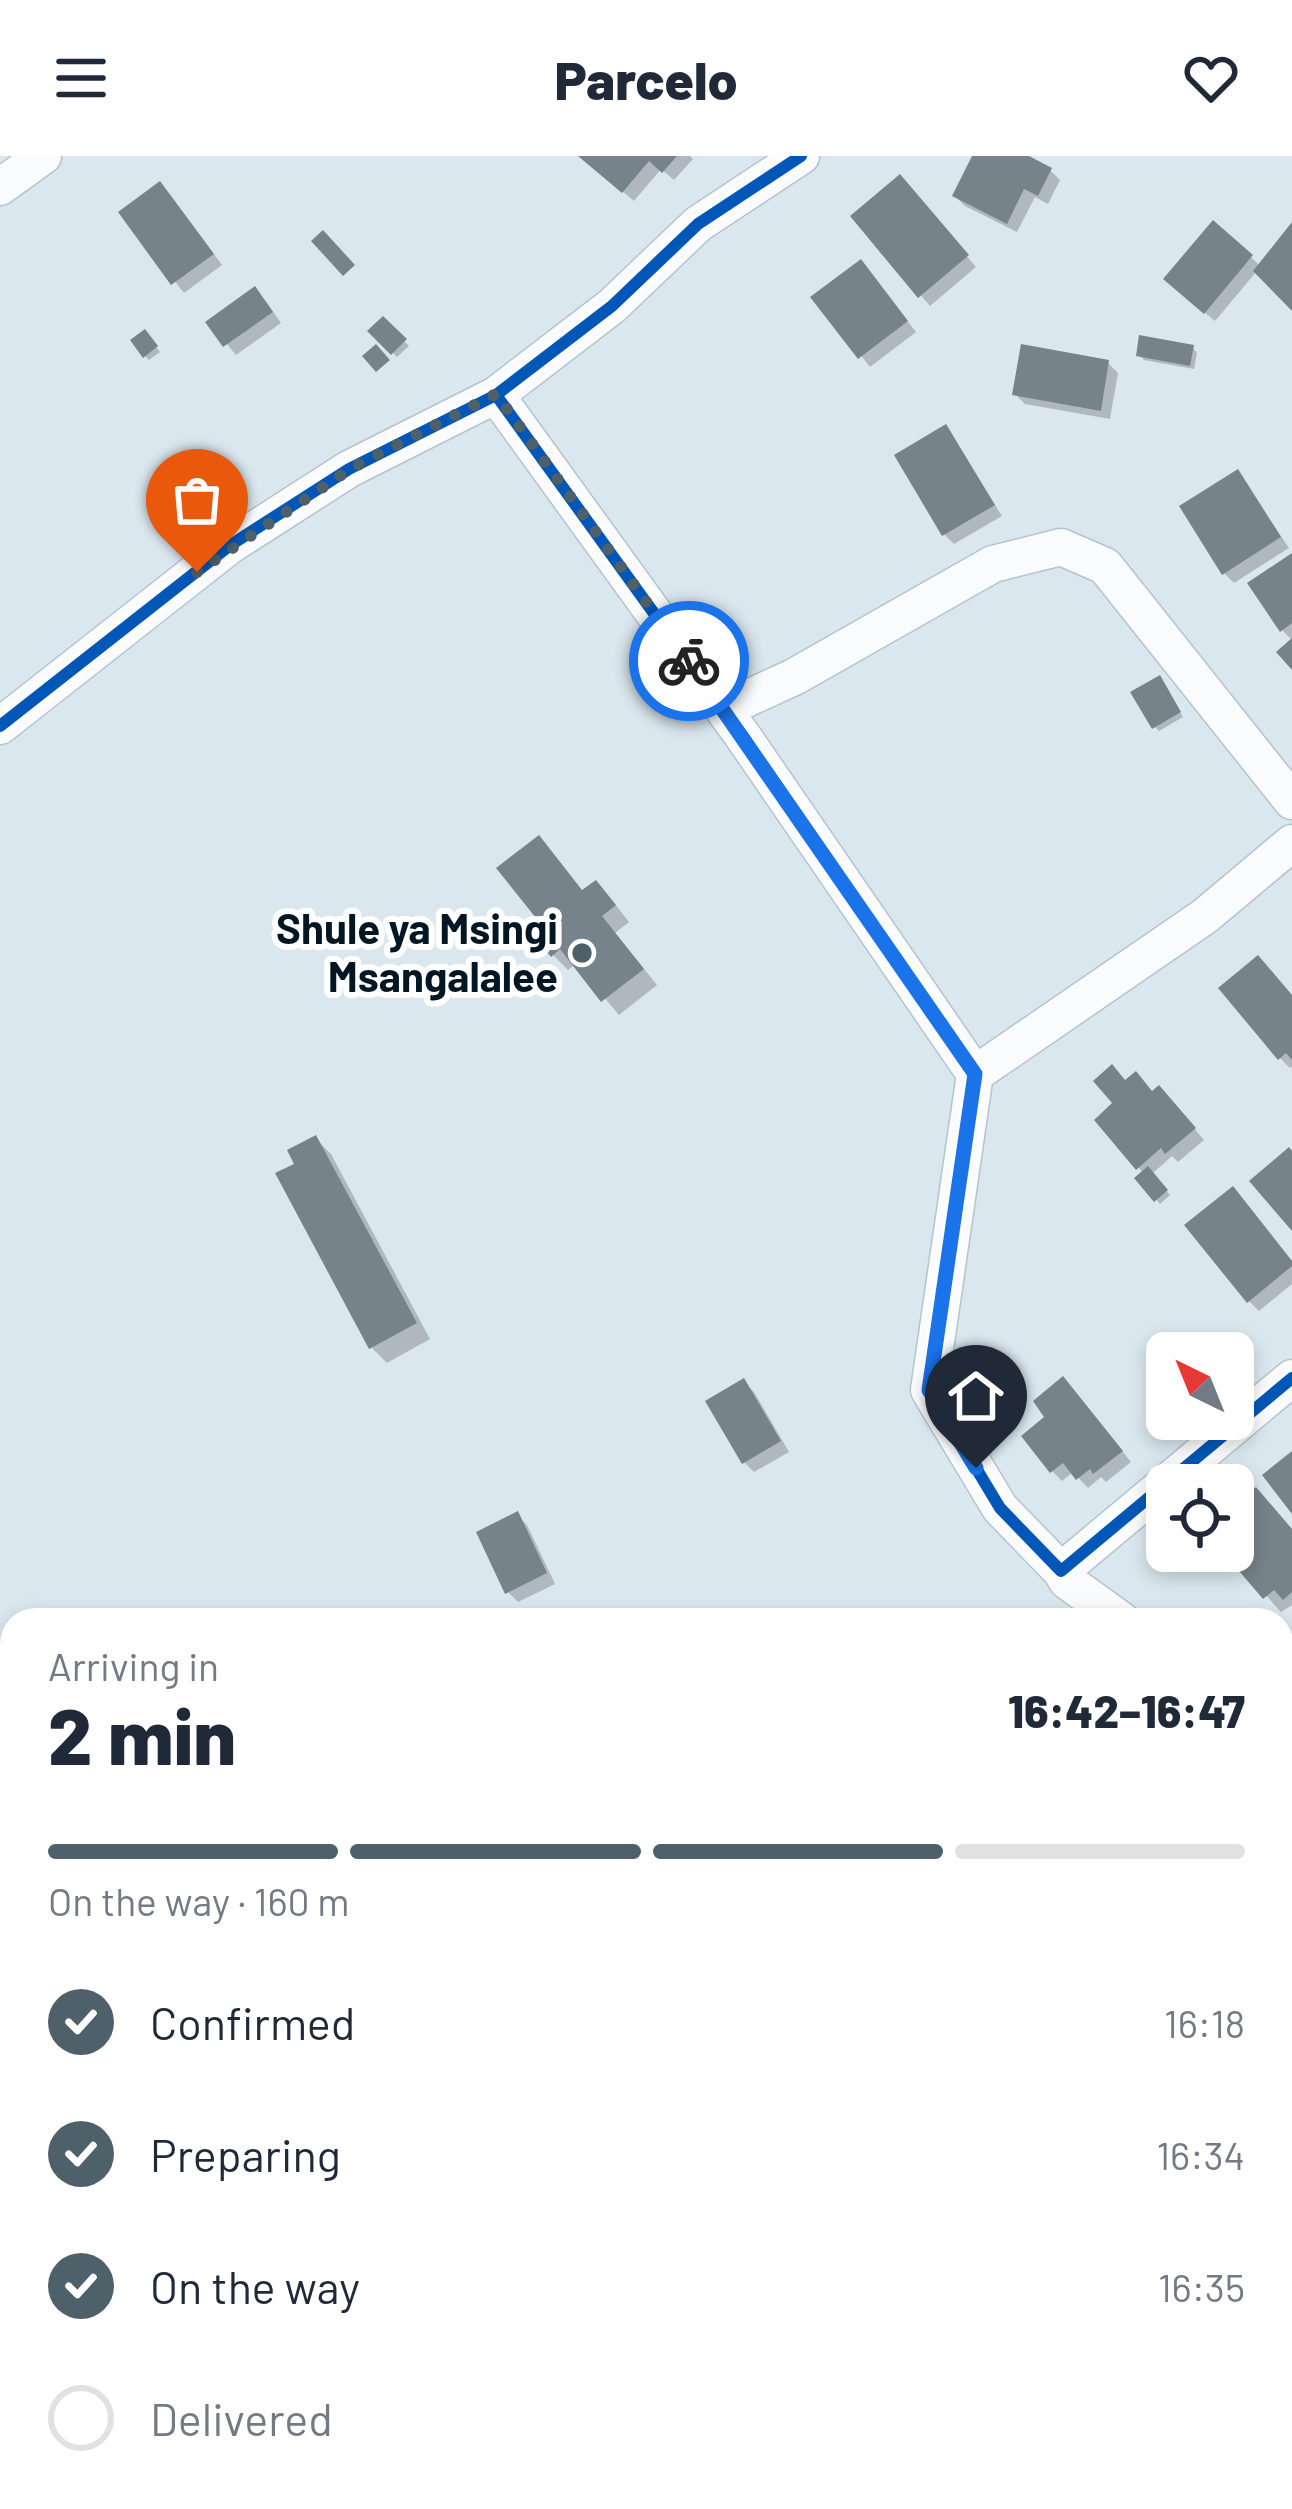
<!DOCTYPE html>
<meta charset="utf-8">
<style>
:root{--surface:#fff;--page:#f2f2f3;--text:#1f2937;--muted:#747a83;--line:#e0e1e3;--accent:#4e606a}
body{margin:0;font-family:Barlow,sans-serif;background:var(--page);color:var(--text);height:100vh;display:flex;flex-direction:column;font-size:45px;white-space:nowrap}
*{box-sizing:border-box;margin:0}
p{font-size:39px;color:var(--muted)}
.icon{flex:none;width:66px;height:66px;fill:none;stroke:currentColor;stroke-width:2;stroke-linecap:round;stroke-linejoin:round}
.map{position:relative;flex:1;overflow:hidden}
.sheet{position:absolute;left:0px;top:1452px;width:1293px;height:903px;display:flex;flex-direction:column;background:var(--surface);border-radius:36px 36px 0 0;box-shadow:0 6px 18px #0003}
.sheet>*{flex:none}
.needle{width:78px;rotate:317deg}
.fabs{position:absolute;left:1146px;top:1176px;display:grid;gap:24px}
.fabs a{display:grid;place-items:center;width:108px;height:108px;border-radius:18px;background:var(--surface);box-shadow:0 6px 18px #0003;font-size:60px}
.pin{position:absolute;display:grid;place-items:center;width:102px;height:102px;color:#fff;margin:-123px -51px;border-radius:50% 50% 50% 0;rotate:-45deg;box-shadow:0 0 12px #0007}
.pin .icon{rotate:45deg}
.courier{position:absolute;display:grid;place-items:center;width:120px;height:120px;margin:-60px;border:9px solid #1a73e8;border-radius:50%;background:#fff;color:#222;box-shadow:0 3px 15px #0007}
.overview em{font-style:normal;font-weight:800}
.overview div{display:flex;flex-direction:column-reverse}
.overview{display:flex;align-items:center;justify-content:space-between;height:204px;padding:0 48px}
h1{font-size:78px;font-weight:800;line-height:90px}
.bar{display:grid;grid-template-columns:repeat(4,1fr);gap:18px 12px;align-content:center;height:144px;padding:0 48px}
.bar i{height:15px;border-radius:9px;background:var(--line)}
.bar .current{background:var(--accent)}
.bar p{grid-column:span 4}
ol{padding:0 48px;list-style:none}
li{display:flex;align-items:center;gap:36px;height:132px}
li p{margin-inline-start:auto}
li .icon{padding:12px;border-radius:50%;background:var(--accent);color:#fff;stroke-width:4}
li:last-child{color:var(--muted)}
li i{width:66px;height:66px;border:6px solid var(--line);border-radius:50%}
header{display:flex;justify-content:space-between;align-items:center;height:156px;padding:0 48px;background:var(--surface);font-size:54px;font-weight:800}
.map>svg:first-child{display:block}
</style>
<header><svg class="icon" aria-label="menu" viewBox="0 0 24 24"><path d="M4 6h16M4 12h16M4 18h16"/></svg>Parcelo<svg class="icon" aria-label="heart" viewBox="0 0 24 24"><path d="M12 20l-8-8c-3-5 5-10 8-4 3-6 11-1 8 4z"/></svg></header>
<div class="map">
<svg width="1292" height="2353" viewBox="0 0 1292 2353">
<rect width="100%" height="100%" fill="#dbe7ef"/>
<path fill="#0003" d="M581,0H690L693,3L674,24L661,13L634,45Z
M976,0H1023L1050,14L1060,24L1048,48L1035,41L1017,76L965,50L955,40Z
M909,32L976,111L930,150L854,61Z
M170,39L222,109L184,137L122,57Z
M1292,71V151L1257,115L1215,165L1177,133L1251,101L1261,111Z
M870,117L916,176L870,211L815,142Z
M265,144L281,167L236,199L209,167Z
M383,164L409,190L397,201L372,175Z
M149,181L160,196L149,204L145,200Z
M1193,192L1197,197L1194,213L1144,204L1139,199Z
M1108,207L1118,217L1110,263L1025,248L1015,238Z
M946,271L1002,360L954,388L944,378Z
M1238,316L1289,392L1234,427L1224,417Z
M1292,401V484L1282,474Z
M1163,526L1183,561L1159,575L1155,571Z
M584,737L611,743L629,766L615,777L657,829L619,859L576,808L568,814L553,799Z
M1292,841V910L1290,912L1280,902Z
M1126,927L1169,943L1204,984L1178,1006L1172,1000L1152,1018L1170,1039L1160,1048L1138,1023L1144,1018L1098,964L1116,948Z
M316,983L331,998L430,1183L387,1207L371,1191L298,1009Z
M1292,1107V1128L1259,1155L1249,1145Z
M744,1226L754,1236L789,1296L754,1316L744,1306Z
M1073,1234L1131,1306L1106,1326L1101,1321L1088,1332L1073,1316L1062,1325L1052,1315L1048,1261Z
M1233,1355L1292,1375V1449L1281,1456L1226,1395H1233Z
M517,1359L527,1369L555,1428L518,1446L508,1436Z"/>
<path fill="#77838b" d="M578,0H677L662,17L649,5L622,37Z
M972,0H1029L1052,12L1038,40L1024,33L1007,68L952,40Z
M900,18L969,99L918,142L850,60Z
M160,25L214,98L171,129L118,56Z
M1213,64L1253,99L1204,158L1163,123Z
M1292,66V155L1253,115Z
M323,74L355,109L343,120L311,85Z
M861,103L908,165L858,203L810,141Z
M255,130L273,156L223,191L205,166Z
M383,160L407,183L391,199L367,175Z
M145,173L158,190L143,202L130,184Z
M1139,179L1194,189L1190,210L1136,200Z
M376,188L390,204L376,216L362,200Z
M1021,188L1109,204L1101,255L1012,239Z
M946,268L995,349L942,380L894,299Z
M1238,313L1281,381L1222,419L1179,350Z
M1292,397V467L1280,476L1247,427Z
M1292,482V514L1276,496Z
M1160,519L1181,556L1152,573L1130,536Z
M539,679L582,734L596,724L616,749L602,760L644,813L601,846L560,793L551,801L530,775L540,767L496,712Z
M1258,799L1292,839V904L1286,897L1278,904L1218,832Z
M1112,908L1125,924L1136,915L1152,935L1159,929L1196,972L1165,998L1161,992L1136,1014L1094,964L1112,947L1093,925Z
M316,979L417,1167L369,1193L275,1017L294,1008L287,994Z
M1289,991L1292,995V1075L1249,1025Z
M1148,1010L1168,1034L1154,1046L1134,1022Z
M1233,1030L1292,1105V1110L1247,1147L1184,1069Z
M1063,1220L1123,1295L1093,1318L1090,1313L1076,1324L1063,1307L1050,1317L1021,1280L1044,1261L1033,1245Z
M744,1222L781,1285L742,1308L705,1245Z
M1292,1295V1358L1262,1319Z
M1256,1331L1292,1373V1436L1283,1444L1274,1434L1263,1443L1222,1395H1233V1351Z
M518,1355L547,1417L505,1438L476,1376Z
M1281,2309L1292,2319V2353H1235L1229,2348L1233,2343H1281Z"/>
<g fill="none" stroke-linecap="round" stroke-linejoin="round">
<g stroke="#b4c4ce" stroke-width="39">
<path id="minor" d="M0,31L43,0
M496,239L742,579L975,918L929,1234L1000,1352L1061,1415L1292,1222
M724,553L794,521L993,408L1061,391L1105,410L1292,645
M0,570L229,390L349,313L496,239L612,150L698,68L801,0
M975,918L1205,760L1292,687
M1061,1415L1067,1425L1121,1464
M1281,1662L1292,1675"/>
</g>
<use href="#minor" stroke="#fafbfd" stroke-width="36"/>
<g stroke="#fff" stroke-width="20">
<path id="cycleway" d="M496,239L742,579L975,918L929,1234L1000,1352L1061,1415L1292,1222
M0,570L229,390L349,313L496,239L612,150L698,68L801,0"/>
</g>
<use href="#cycleway" stroke="#0057b8" stroke-width="12"/>
</g>
<g fill="none" stroke-linecap="round" stroke-linejoin="round">
<path stroke="#4e606a" stroke-width="12" stroke-dasharray="0 21.6" d="M197,416L350,313L496,238L689,505"/>
<path stroke="#1a73e8" stroke-width="15" d="M689,505L975,918L929,1234L976,1312"/>
</g>
<circle fill="#4e606a" stroke="#fff" stroke-width="4.5" cx="582" cy="797" r="12"/>
<g text-anchor="middle" stroke-width="12" stroke-linejoin="round" paint-order="stroke">
<g font-size="42" font-weight="bold" fill="#021723" stroke="#fff" text-anchor="end">
<text x="558" y="788">Shule ya Msingi<tspan x="558" dy="48">Msangalalee</tspan></text>
</g>
</g>
</svg>
<div class="fabs">
<a><svg class="needle" viewBox="-14 -14 28 28"><path d="M0-13l5 13h-10z" fill="#e53935"/><path d="M0 13l5-13h-10z" fill="#747a83"/></svg></a>
<a><svg class="icon" aria-label="locate" viewBox="0 0 24 24"><circle cx="12" cy="12" r="6"/><path d="M12 2v4M12 18v4M2 12h4M18 12h4"/></svg></a>
</div>
<div class="pin" style="left:197px;top:416px;background:#ea580c"><svg class="icon" aria-label="bag" viewBox="0 0 24 24"><path d="M5 8h14l-1 12H6zM9 8a3 3 0 0 1 6 0"/></svg></div>
<div class="pin" style="left:976px;top:1312px;background:#1f2937"><svg class="icon" aria-label="home" viewBox="0 0 24 24"><path d="M3 11l9-7 9 7M6 9v11h12V9"/></svg></div>
<div class="courier" style="left:689px;top:505px"><svg class="icon" aria-label="bike" viewBox="0 0 24 24"><circle cx="6" cy="16" r="4"/><circle cx="18" cy="16" r="4"/><path d="M6 16l4-8h5l3 8M10 8l3 8H6M13 5h3"/></svg></div>
<section class="sheet">
<div class="overview"><div><h1>2 min</h1><p>Arriving in</p></div><em>16:42–16:47</em></div>
<div class="bar"><i class="current"></i><i class="current"></i><i class="current"></i><i></i><p>On the way · 160 m</p></div>
<ol>
<li><svg class="icon" aria-label="check" viewBox="0 0 24 24"><path d="M5 12l5 5 9-10"/></svg>Confirmed<p>16:18</p></li>
<li><svg class="icon" aria-label="check" viewBox="0 0 24 24"><path d="M5 12l5 5 9-10"/></svg>Preparing<p>16:34</p></li>
<li><svg class="icon" aria-label="check" viewBox="0 0 24 24"><path d="M5 12l5 5 9-10"/></svg>On the way<p>16:35</p></li>
<li><i></i>Delivered</li>
</ol>
</section>
</div>
